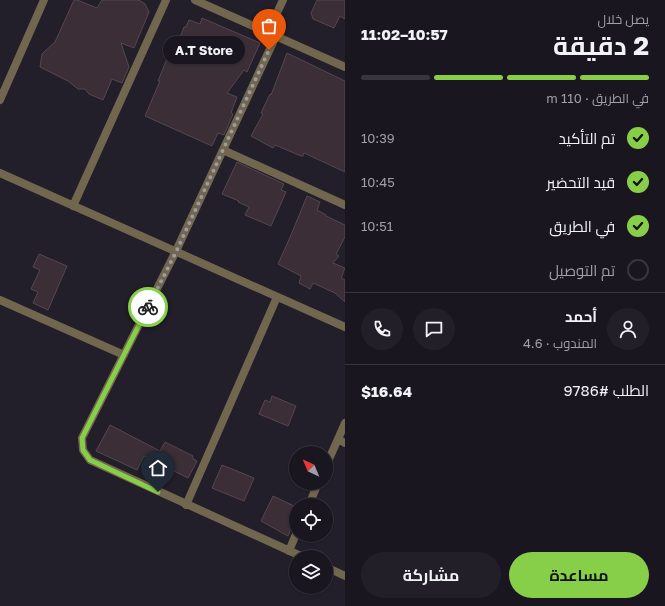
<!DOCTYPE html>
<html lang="ar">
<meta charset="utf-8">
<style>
:root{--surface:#1a1620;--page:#231f29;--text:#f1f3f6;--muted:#9f9fa5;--line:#38353e;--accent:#88cf49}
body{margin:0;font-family:"Golos Text",Cairo,sans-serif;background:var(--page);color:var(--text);direction:rtl;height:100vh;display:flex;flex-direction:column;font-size:15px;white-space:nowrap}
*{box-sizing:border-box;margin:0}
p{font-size:13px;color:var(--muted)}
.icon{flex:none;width:22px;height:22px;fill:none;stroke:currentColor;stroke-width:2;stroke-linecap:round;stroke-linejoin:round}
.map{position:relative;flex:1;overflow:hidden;direction:ltr}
.sheet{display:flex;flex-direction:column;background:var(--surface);width:320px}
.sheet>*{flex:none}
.needle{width:26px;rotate:316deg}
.fabs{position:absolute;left:289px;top:446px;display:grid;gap:8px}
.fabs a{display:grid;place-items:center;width:44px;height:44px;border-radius:50%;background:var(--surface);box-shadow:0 1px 3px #0004,0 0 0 1px var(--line);font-size:20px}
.pin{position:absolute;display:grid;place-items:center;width:34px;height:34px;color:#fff;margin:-41px -17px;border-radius:50% 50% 50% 0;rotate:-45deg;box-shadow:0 0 4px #0007}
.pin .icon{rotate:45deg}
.courier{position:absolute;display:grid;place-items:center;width:40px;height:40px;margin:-20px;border:3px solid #88cf49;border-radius:50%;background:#fff;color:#222;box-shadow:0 1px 5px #0007}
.bubble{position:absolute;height:28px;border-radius:14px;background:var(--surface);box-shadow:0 1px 3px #0004,0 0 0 1px var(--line);font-size:13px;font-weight:700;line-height:28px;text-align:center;direction:rtl}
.summary em{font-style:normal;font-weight:700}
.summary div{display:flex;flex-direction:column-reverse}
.summary{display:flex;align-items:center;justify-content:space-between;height:68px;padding:0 16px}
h1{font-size:26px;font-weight:700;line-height:30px}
.bar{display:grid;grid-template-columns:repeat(4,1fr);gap:6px 4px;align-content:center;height:48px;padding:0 16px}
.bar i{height:5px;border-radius:3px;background:var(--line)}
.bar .selected{background:var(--accent)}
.bar p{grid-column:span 4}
.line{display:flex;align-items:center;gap:10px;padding:0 16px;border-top:1px solid var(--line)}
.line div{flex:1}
.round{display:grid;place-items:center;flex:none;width:42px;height:42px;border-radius:21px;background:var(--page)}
ol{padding:0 16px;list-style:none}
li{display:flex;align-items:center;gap:12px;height:44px}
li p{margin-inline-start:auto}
li .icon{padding:4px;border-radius:50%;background:var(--accent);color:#111;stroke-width:4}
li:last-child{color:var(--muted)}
li i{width:22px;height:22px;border:2px solid var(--line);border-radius:50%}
.cta{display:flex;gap:8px;margin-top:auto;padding:8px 16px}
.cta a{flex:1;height:46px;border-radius:24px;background:var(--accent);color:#111;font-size:16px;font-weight:700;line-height:46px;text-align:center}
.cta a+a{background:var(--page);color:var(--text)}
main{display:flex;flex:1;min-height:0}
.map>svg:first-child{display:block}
</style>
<main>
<section class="sheet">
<div class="summary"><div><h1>2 دقيقة</h1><p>يصل خلال</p></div><em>10:57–11:02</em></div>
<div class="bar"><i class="selected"></i><i class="selected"></i><i class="selected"></i><i></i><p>في الطريق · 110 m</p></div>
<ol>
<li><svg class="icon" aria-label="check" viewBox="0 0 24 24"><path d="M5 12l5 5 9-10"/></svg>تم التأكيد<p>10:39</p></li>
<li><svg class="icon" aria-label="check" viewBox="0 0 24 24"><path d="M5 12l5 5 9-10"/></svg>قيد التحضير<p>10:45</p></li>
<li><svg class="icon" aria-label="check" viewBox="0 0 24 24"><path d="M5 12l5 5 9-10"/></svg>في الطريق<p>10:51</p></li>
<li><i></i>تم التوصيل</li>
</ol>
<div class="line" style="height:72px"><a class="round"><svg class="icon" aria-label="person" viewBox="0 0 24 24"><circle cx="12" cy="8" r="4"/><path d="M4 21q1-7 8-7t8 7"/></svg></a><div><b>أحمد</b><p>المندوب · 4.6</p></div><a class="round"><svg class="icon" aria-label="chat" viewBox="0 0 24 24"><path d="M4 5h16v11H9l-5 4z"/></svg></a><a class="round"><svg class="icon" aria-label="phone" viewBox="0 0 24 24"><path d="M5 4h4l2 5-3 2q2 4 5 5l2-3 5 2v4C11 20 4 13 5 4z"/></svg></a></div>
<div class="line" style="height:52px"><div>الطلب #9786</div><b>$16.64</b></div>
<div class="cta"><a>مساعدة</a><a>مشاركة</a></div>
</section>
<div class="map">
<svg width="345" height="606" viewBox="0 0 345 606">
<rect width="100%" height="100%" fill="#221e2a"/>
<path fill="#3b2e36" stroke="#55474f" d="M74,0H77L97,8L102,0H139L145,4L149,12L134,48L121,43L129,67L122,83L112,79L103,100L89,94L85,89H78L68,81L40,67L42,54L55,42Z
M317,0H345V19L340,16L334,28L313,19L311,13Z
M202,18L260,43L247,72L244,70L227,93L237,97L231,113L233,114L224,135L218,133L212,146L145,116L160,81H158L171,49L176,48L184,27H186L189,20L200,24Z
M287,53L345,81V172L304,153L303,156H301L275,145L273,148L251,136L263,114L261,113L270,94L271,95Z
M237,162L284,184L281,190L286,192L271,226L245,215L249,207L238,202L239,201L222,194Z
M307,196L320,202L317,210L326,215V216L345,225V237L336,254L339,256L333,263L345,268L341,278L345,280V302L335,293L313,283L310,289L299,283L301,276L278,264L291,235Z
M39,254L67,266L48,310L33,303L38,292L31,289L40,270L33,267Z
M272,396L296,406L288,426L259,414L265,400L270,402Z
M110,425L160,451L165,442L193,456L192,458L197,461L188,478L144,456L137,470L96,451Z
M222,465L254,478L244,501L212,488Z
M273,496L296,507V515L288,536L261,521Z"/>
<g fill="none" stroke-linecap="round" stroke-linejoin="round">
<path stroke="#71674e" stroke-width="8" d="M195,0L345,67
M268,32L283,0
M276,36L176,251L82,438L83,450L90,460L303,557
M0,100L44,0
M223,150L345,205
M0,173L345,327
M73,206L166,0
M0,300L124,355
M338,439L345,443
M326,466L345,423
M186,505L277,297
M309,505L318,483
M289,551L296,534
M326,567L345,576"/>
</g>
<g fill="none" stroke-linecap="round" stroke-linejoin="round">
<path stroke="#9e9aa4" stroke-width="4" stroke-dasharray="0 7.2" d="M148,307L176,252L269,50"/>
<path stroke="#88cf49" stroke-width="5" d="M148,307L82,438L83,450L90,460L158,492"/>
</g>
</svg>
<div class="fabs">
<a><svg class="needle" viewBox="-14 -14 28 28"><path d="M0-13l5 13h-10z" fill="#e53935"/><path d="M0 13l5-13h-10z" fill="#9f9fa5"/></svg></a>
<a><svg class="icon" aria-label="locate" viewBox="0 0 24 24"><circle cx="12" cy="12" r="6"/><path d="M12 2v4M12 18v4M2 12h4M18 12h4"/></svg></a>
<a><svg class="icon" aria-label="layers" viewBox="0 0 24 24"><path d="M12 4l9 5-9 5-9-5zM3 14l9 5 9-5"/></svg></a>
</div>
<div class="pin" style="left:269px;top:50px;background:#ea580c"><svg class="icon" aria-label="bag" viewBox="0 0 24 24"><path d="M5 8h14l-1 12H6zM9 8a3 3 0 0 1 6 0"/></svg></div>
<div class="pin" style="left:158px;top:492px;background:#1f2937"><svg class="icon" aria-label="home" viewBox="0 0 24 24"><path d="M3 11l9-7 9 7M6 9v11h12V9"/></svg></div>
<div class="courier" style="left:148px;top:307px"><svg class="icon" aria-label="bike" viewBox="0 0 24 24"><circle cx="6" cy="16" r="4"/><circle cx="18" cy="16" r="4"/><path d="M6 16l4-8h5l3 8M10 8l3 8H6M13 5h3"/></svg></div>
<div class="bubble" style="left:163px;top:36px;width:82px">A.T Store</div>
</div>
</main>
